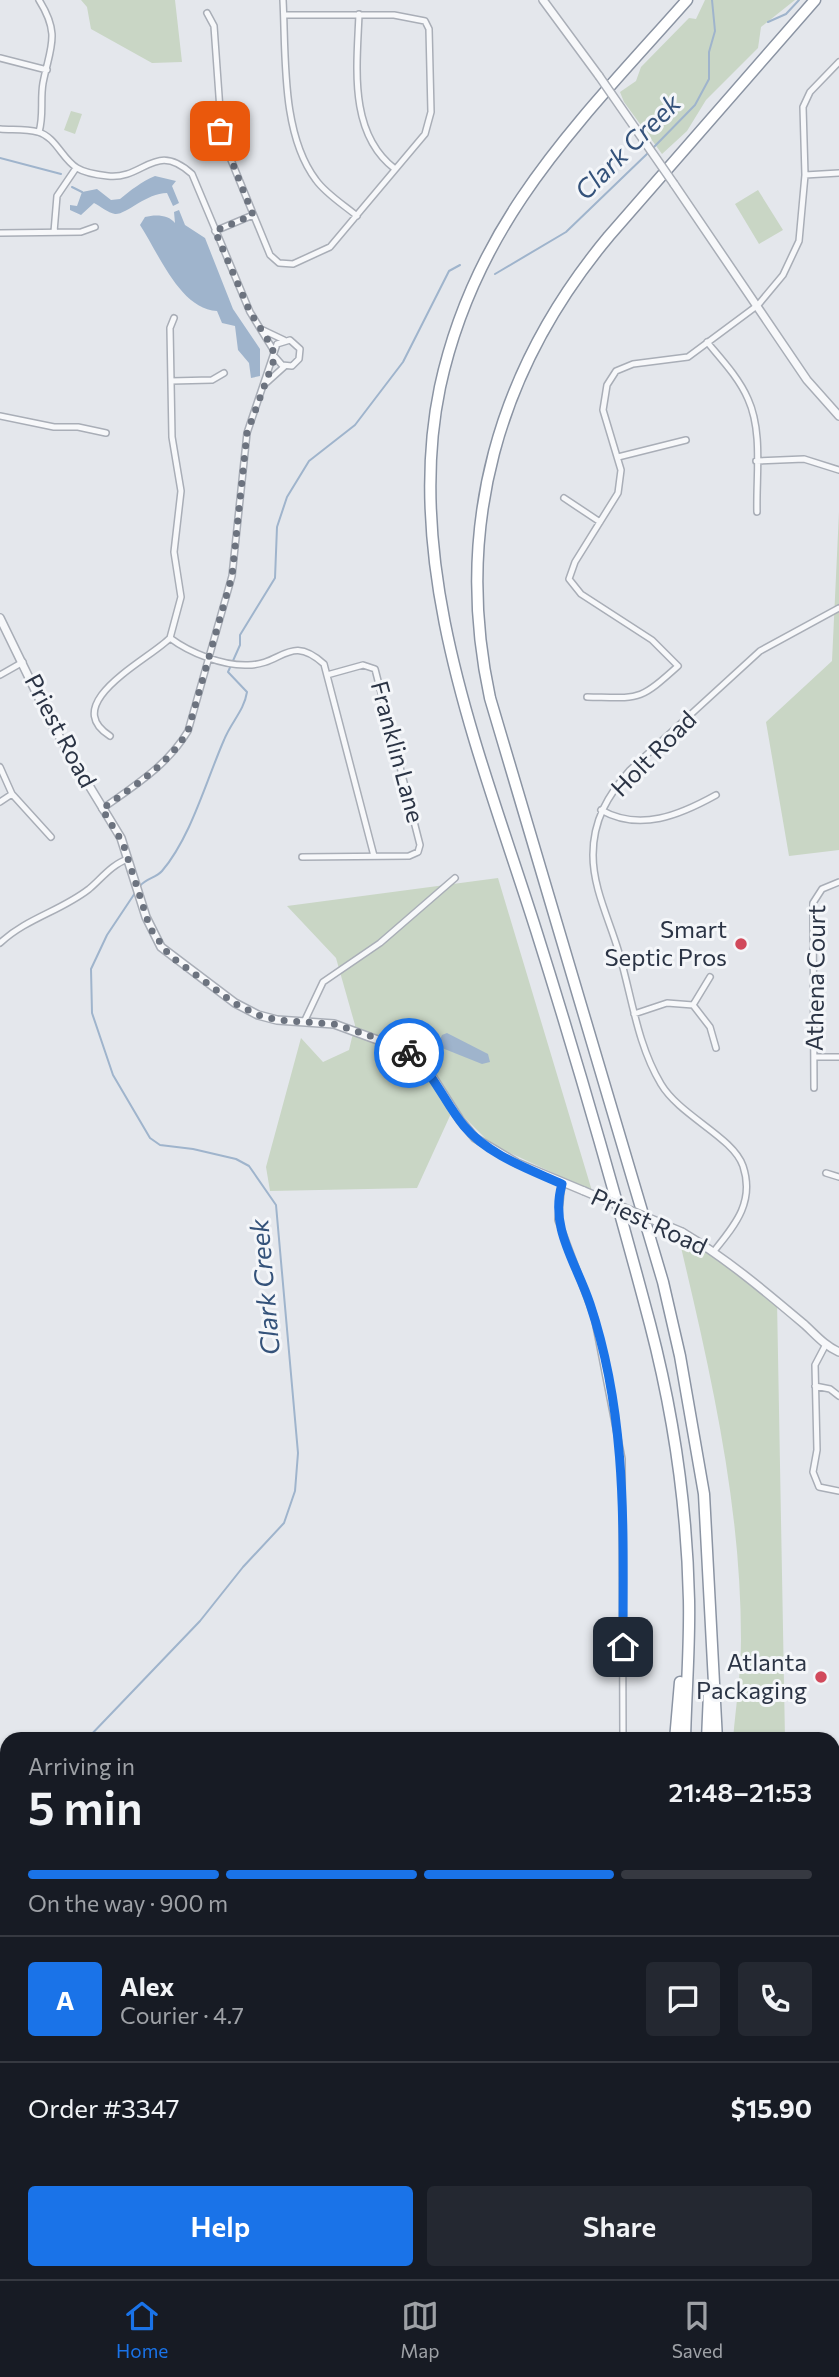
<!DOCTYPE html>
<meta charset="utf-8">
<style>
:root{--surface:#171b24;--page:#242831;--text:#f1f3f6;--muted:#9ea1a6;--line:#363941;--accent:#1a73e8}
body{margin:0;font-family:Commissioner,sans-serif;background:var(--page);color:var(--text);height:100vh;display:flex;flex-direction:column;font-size:26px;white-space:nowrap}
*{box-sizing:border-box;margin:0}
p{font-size:23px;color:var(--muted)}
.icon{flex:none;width:38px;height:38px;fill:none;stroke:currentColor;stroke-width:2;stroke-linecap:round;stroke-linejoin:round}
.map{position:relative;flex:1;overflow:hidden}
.side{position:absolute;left:0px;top:1732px;width:840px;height:548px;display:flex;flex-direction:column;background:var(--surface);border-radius:21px 21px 0 0;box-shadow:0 2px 5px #0004}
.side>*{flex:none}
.pin{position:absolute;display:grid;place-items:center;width:60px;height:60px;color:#fff;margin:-30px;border-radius:14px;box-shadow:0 4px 10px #0006}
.courier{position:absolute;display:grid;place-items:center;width:70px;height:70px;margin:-35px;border:5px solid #1a73e8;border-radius:50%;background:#fff;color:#222;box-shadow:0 2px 9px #0007}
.summary em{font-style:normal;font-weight:600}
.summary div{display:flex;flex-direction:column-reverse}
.summary{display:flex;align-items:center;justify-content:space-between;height:119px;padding:0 28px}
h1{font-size:46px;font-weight:600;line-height:52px}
.bar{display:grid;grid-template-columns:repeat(4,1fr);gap:10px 7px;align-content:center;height:84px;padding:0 28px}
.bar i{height:9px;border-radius:5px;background:var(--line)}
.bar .current{background:var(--accent)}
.bar p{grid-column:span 4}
.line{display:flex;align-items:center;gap:18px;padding:0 28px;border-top:2px solid var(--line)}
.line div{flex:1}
.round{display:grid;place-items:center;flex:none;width:74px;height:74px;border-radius:7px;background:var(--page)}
.action{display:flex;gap:14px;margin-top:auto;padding:14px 28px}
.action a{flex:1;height:80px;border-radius:7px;background:var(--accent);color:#fff;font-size:28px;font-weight:600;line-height:80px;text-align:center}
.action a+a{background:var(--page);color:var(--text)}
.menu{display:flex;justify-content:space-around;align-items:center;height:98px;border-top:2px solid var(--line);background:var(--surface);font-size:19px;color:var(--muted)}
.menu a{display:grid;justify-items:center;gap:4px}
.menu .current{color:var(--accent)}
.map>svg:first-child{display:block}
</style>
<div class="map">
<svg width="839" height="2279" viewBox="0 0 839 2279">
<rect width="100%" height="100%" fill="#e4e7ec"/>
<path fill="#c9d6c5" d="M81,0H175L182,62L152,63L91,29L87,7Z
M705,0H795L761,27L758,48L706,100L687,131L662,154L624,102L620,92L636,81L641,67L689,18L696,19Z
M71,111L82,114L75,134L64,130Z
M758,190L783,230L759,244L735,204Z
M839,512V850L789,856L766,722L832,661Z
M498,878L592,1191L491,1144L454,1107L417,1188L270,1191L266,1167L301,1038L323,1062L349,1050L355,1025L336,958L287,906Z
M676,1226L777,1300L785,1739H733C736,1706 741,1672 741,1639C741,1498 708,1362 676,1226Z
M833,1813H839V1879L833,1878Z
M7,1979V2093L0,2091V1980Z"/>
<path fill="#9fb4cc" d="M155,176L176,181L172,186L179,203L173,206L167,193C146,193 126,215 115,214C108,213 100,206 94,203L81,215L70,210V205L77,206L82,192L97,189L111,200L120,199C131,190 141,182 155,176Z
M179,210L185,225L205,238L233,309L260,349V376L251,378L249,363L238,350L235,326L222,323L217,311C180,309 159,254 140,225L145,217C156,214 169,215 175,223L174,212Z
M447,1033L488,1054L490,1062L482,1064L437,1046L442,1035Z"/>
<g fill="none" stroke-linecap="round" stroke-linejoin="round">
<path stroke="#9fb4cc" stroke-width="2" d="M768,22L786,14L799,0
M653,148L695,105L709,79V52L715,31L712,0
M0,158L61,174
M72,187L82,192
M495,274L566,232L649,152
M140,886C146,878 156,878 162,871C191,837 206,781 224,740C231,722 244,711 247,692L228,672L240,645V635L275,578L277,527L287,497L309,461L355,425L403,362L449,271L460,265
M86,1740L200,1621L243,1567L284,1523L295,1491L298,1453L276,1205L249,1166L236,1159L193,1149L160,1145L150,1138L113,1075L92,1013L91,969L107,935L135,893
M0,1823L7,1817"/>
<g stroke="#a9aeb7" stroke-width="8">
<path id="minor" d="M39,0C61,35 50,47 43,83C40,100 44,115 39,132
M283,0C286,55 281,134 316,180C326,194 344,205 357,216
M207,13L214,26L222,138L270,255L279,263L293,264L330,247L425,134L431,112L429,29L425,21L394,15H284
M359,14C357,66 348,133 395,169
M0,58L47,70
M0,129C12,130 26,129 38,132C56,137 62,159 77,168C85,173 99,175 108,176C144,180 155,140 192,174L250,312L274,351
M805,175L839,173
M215,231L253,215
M54,232L57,196L76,168
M0,233L81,232L95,227
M174,318L170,328L172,437L181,491L174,552L181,597L170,638C190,653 223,666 248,665C282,665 290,633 324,664L374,856
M263,330L284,340
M707,342C722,360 739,378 748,399C763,432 756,476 757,512
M171,381L212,380L224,373
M265,384L285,366
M0,416L54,427H78L106,433
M618,457L686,440
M756,461L804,459L839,470
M564,498L600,522
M0,675L23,662
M587,697C640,698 638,702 678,666L652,640L581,594L569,579L575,562L618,493L621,470L603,410L607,385L616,371L633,364L688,357L758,305L783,275L799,241L805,175L803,107L810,92L839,62
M110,736C58,703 150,659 170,638
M0,767L12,794L51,837
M0,802L12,794
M102,809C135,785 167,766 188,731L232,576L247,433L277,344L290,340L300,349L299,359L292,366L282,365L275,357
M601,810C640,832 680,815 716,795
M302,857L409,856L418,852L420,845L375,669L363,665L327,675
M0,943C27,918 61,911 89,889C101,879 112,864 128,859
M693,1005L710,977
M634,1014L667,1003L693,1005L710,1027L716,1048
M305,1020L323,982L380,943L455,878
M814,1057H839
M814,1088L813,903L822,889L839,882
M826,1173L839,1177
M562,1183L558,1220L594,1316L622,1459L623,1740
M714,1251C735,1225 755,1202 743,1166C733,1137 680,1116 661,1084C637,1044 632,997 619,953C610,921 593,889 593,855C593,820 608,795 630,770L760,651L839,608
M825,1346L815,1365L817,1450L813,1472L819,1487L839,1491
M815,1386L830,1389L839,1396
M391,2273L393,2279
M400,2273L402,2279"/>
</g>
<g stroke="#a9aeb7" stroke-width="10">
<path id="tertiary" d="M543,0L599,76
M674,184L807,380L839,416
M0,618L51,723L121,838L146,917L161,947L235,1003L258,1015L277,1020L334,1024L405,1050L432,1076L460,1120L475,1138L517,1163L584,1191
M682,1232C726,1258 766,1292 805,1325C817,1336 824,1345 839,1352"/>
</g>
<g stroke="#a3abb8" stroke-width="11">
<path id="primary" d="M833,2017H839
M833,2032H839
M0,2102L7,2104
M0,2119L7,2121"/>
</g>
<g stroke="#8b94a3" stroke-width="13">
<path id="motorway" d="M675,1740L680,1682
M685,1740C686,1693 690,1646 689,1600C687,1508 673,1412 650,1324C615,1192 577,1060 536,930C482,759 402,569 440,387C476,220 579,122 687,0
M707,1740L709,1693
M717,1740L704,1494L680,1356L663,1282L490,698C453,527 498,369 609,236L815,0
M638,2273L640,2279
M662,2279L663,2273
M686,2279V2273
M702,2279L704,2273"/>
</g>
<use href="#minor" stroke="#f7f8fa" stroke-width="5"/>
<use href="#tertiary" stroke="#f7f8fa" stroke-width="7"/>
<use href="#primary" stroke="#fff" stroke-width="9"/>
<use href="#motorway" stroke="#fff" stroke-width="10"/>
<g stroke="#a9aeb7" stroke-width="10" stroke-linecap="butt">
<path id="tertiary-bridge" d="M599,76L674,184
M584,1191L682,1232"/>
</g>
<use href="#tertiary-bridge" stroke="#f7f8fa" stroke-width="7"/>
</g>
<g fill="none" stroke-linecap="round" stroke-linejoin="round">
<path stroke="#6c737f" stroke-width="7" stroke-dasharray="0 12.6" d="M220,131L253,215L215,231L250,312L271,345L275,357L247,433L232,576L188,731C167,766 135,785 102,809L123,843L150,928L169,955L234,1003L258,1015L277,1020L334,1024L392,1043L409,1053"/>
<path stroke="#1a73e8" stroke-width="9" d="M409,1053C435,1074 444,1102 464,1126C488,1155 529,1169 562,1184C549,1228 577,1264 590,1304C628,1418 623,1530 623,1647"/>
</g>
<g fill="#d1495b" stroke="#f4f6f9" stroke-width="2.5">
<circle cx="741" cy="944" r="7"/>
<circle cx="821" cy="1677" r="7"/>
</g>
<g text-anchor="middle" stroke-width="6" stroke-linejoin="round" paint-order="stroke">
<g font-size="24" fill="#2b3445" stroke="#f4f6f9">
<text transform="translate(60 731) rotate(62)" y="8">Priest Road</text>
<text transform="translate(397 752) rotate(75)" y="8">Franklin Lane</text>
<text transform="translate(654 754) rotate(-45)" y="8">Holt Road</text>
<text transform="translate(816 978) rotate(-89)" y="8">Athena Court</text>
<text transform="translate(649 1222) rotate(25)" y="8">Priest Road</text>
</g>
<g font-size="24" fill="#2b3445" stroke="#f4f6f9" text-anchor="end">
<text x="727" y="938">Smart<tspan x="727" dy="28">Septic Pros</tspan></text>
<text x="807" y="1671">Atlanta<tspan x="807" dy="28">Packaging</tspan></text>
</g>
<g font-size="26" font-style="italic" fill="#34527a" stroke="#f4f6f9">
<text transform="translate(628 147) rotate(-45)" y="9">Clark Creek</text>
<text transform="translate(265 1287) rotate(-95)" y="9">Clark Creek</text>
</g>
</g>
</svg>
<div class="pin" style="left:220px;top:131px;background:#ea580c"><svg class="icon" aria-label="bag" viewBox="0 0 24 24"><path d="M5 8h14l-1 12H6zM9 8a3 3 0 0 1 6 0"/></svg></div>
<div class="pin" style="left:623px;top:1647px;background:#1f2937"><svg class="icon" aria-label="home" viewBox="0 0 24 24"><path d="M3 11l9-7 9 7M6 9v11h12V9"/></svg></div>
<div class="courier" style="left:409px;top:1053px"><svg class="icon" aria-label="bike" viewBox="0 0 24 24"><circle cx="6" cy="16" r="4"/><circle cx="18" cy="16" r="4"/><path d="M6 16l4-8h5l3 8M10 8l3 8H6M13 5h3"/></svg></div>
<section class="side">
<div class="summary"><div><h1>5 min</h1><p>Arriving in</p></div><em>21:48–21:53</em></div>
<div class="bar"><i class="current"></i><i class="current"></i><i class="current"></i><i></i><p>On the way · 900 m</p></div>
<div class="line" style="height:126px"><b class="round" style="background:var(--accent);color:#fff">A</b><div><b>Alex</b><p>Courier · 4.7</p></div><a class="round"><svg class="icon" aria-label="chat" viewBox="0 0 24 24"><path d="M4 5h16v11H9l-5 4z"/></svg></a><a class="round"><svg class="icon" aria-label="phone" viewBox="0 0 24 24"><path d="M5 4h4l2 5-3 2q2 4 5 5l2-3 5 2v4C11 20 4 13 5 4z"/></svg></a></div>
<div class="line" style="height:91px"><div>Order #3347</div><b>$15.90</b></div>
<div class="action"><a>Help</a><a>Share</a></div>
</section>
</div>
<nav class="menu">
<a class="current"><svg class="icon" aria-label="home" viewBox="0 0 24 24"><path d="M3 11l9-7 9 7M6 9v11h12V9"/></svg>Home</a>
<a><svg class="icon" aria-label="map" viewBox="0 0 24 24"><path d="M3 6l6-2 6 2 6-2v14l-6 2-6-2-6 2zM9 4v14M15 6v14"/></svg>Map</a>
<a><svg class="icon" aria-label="saved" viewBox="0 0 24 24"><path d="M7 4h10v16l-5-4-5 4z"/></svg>Saved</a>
</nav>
